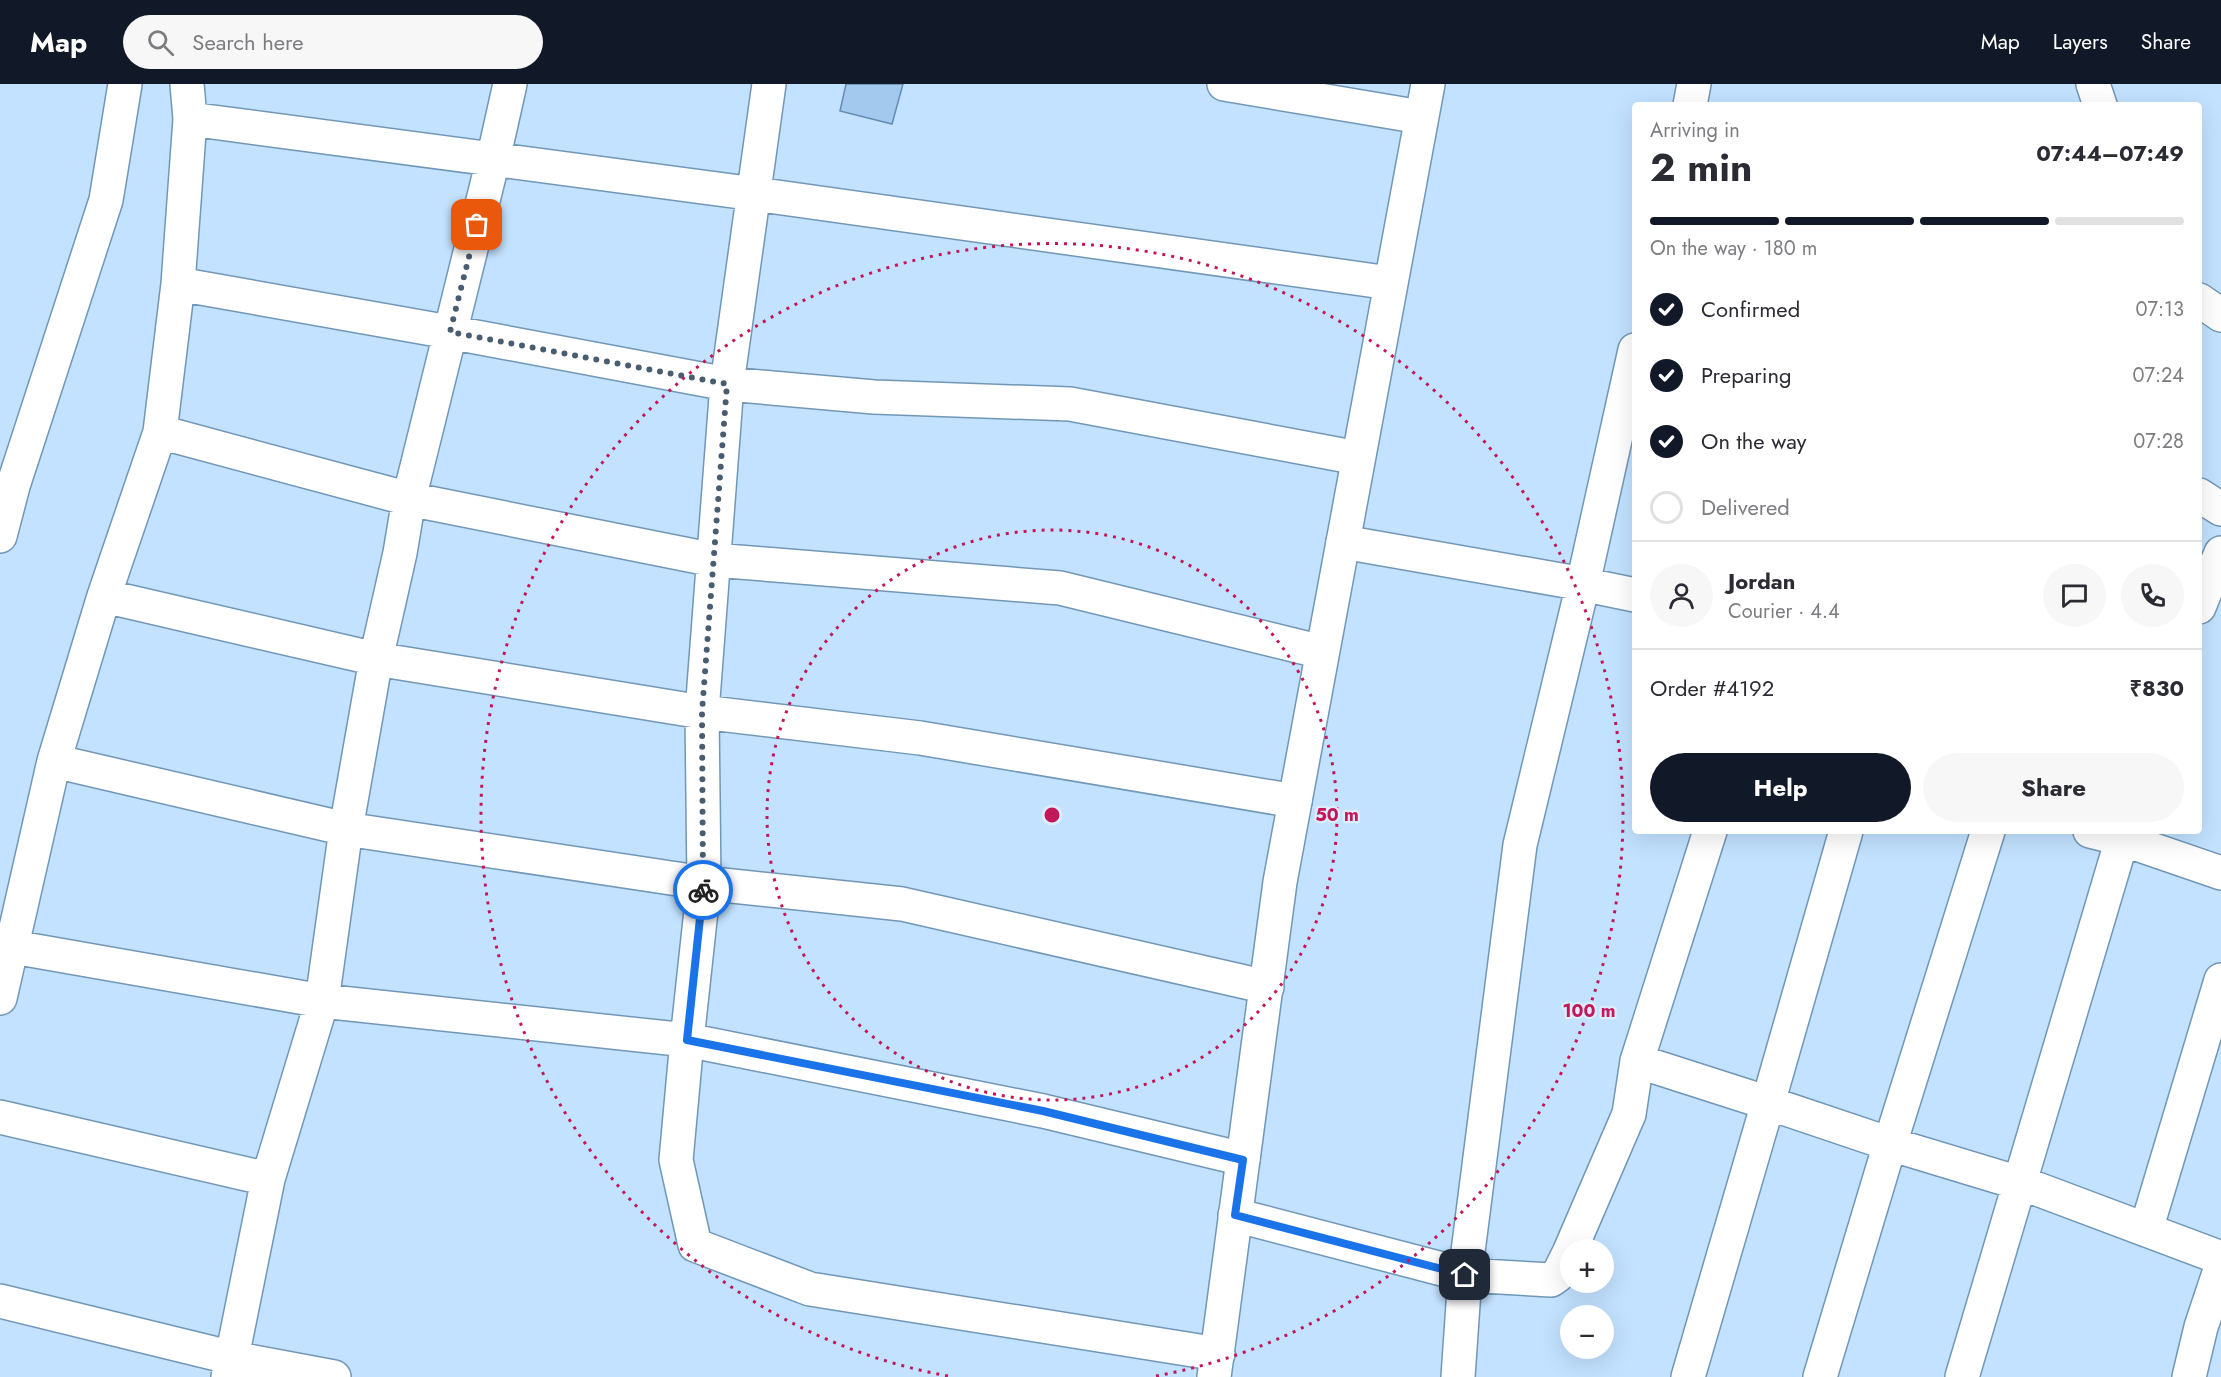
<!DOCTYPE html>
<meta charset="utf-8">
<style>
:root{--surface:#fff;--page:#f7f7f7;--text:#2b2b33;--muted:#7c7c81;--line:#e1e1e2;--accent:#111827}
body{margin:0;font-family:Jost,sans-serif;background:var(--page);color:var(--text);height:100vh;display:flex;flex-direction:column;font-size:22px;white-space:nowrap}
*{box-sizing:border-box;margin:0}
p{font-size:20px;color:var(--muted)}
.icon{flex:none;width:33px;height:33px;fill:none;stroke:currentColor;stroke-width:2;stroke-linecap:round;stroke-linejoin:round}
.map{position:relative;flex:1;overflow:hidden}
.details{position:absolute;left:1632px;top:18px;width:570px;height:732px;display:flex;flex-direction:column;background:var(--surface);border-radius:6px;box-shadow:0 6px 24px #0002}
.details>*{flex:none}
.buttons{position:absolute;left:1560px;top:1155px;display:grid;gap:12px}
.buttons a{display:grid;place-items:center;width:54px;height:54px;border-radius:50%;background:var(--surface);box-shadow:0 6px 24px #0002;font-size:30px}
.pin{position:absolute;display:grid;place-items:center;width:51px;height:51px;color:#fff;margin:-26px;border-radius:12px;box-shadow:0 3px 9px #0006}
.courier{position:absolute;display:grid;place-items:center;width:60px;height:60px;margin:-30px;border:4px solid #1a73e8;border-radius:50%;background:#fff;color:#222;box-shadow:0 2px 8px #0007}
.summary em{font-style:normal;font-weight:700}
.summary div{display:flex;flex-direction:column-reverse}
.summary{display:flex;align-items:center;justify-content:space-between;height:102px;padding:0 18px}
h1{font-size:39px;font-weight:700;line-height:45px}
.bar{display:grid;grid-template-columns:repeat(4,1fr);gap:9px 6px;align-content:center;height:72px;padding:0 18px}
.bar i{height:8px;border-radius:4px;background:var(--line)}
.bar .selected{background:var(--accent)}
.bar p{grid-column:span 4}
.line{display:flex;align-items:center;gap:15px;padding:0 18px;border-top:2px solid var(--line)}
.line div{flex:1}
.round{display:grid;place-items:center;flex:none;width:63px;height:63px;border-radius:32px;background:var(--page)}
ol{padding:0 18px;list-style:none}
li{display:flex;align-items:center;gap:18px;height:66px}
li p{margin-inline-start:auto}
li .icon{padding:6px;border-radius:50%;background:var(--accent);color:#fff;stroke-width:4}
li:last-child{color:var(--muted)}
li i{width:33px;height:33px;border:3px solid var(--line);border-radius:50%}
.primary-button{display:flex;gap:12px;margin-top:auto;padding:12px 18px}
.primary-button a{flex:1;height:69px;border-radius:36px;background:var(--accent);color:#fff;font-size:24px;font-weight:700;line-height:69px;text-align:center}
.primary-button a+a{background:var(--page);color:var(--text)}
header{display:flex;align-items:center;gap:36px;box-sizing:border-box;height:84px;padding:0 30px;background:var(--accent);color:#fff}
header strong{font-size:28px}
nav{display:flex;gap:33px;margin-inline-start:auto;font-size:21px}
.search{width:420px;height:54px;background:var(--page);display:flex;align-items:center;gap:15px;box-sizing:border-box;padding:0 21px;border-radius:33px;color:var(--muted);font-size:22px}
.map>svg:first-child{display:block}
</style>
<header>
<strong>Map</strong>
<div class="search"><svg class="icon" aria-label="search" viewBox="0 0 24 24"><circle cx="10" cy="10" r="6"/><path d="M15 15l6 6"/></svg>Search here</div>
<nav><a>Map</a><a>Layers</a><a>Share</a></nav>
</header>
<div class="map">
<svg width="2221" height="1293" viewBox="0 0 2221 1293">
<rect width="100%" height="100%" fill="#c2e2ff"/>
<path fill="#a3caee" stroke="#668cad" stroke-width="1.5" d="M846,0H903L892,40L840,27Z"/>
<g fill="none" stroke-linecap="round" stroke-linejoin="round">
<g stroke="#7197b8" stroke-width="36">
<path id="street" d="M510,0L493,76L409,415L714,476L1060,504L1322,568
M1224,0L1421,33
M2093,0L2100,21
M1690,21L1694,0
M190,35L755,110L1390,199
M178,200L449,248L727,300L874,313L1070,320L1358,374
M2199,216L2221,231
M160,348L409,415L400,469L376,575L346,745L704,799L702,628L727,300L769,0
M2199,411L2221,425
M0,452L13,402L106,116L125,0
M1343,458L1572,498L1635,511
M104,512L376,575L702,628L920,654L1295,717
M2199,523L2221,469
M54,677L346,745L322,917L687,956L676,1076L695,1161L810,1205L1218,1270
M1846,747L1768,1019L1890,1060L2032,1103L2221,1174
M2122,755L2221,789
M0,858L13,863L322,917L268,1095L228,1293
M0,914L54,677L104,512L160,348L178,200L190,35L187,0
M1637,977L1710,747
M0,1033L268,1095
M1243,1075L1043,1027L687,956L704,799L902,820L1267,903
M1235,1131L1465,1191L1551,1196L1558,1191L1569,1169L1629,1030L1637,977L1768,1019L1688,1293
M2146,1146L2221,896
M0,1217L233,1274L334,1293
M1458,1293L1465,1191L1520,761L1583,500L1635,266
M1820,1293L1890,1060L1988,747
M1962,1293L2122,755L2090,747
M2189,1293L2201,1243L2221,1183"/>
</g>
<g stroke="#7197b8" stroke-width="36">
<path id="highway" d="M1214,1293L1280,798L1428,0"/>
</g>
<use href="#street" stroke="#fff" stroke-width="33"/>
<use href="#highway" stroke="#fff" stroke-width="33"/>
</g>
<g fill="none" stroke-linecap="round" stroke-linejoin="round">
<path stroke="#485d6f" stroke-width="6" stroke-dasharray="0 10.8" d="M477,141L450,248L727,300L702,628L703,806"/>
<path stroke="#1a73e8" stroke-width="8" d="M703,806L687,956L1043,1027L1243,1076L1235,1131L1465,1191"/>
</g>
<g fill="none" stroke="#c2185b" stroke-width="3" stroke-dasharray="3 6">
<circle cx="1052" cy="731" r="285"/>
<path d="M948 1292A571 571 0 1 1 1156 1292"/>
</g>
<circle cx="1052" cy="731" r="9" fill="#c2185b" stroke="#ddedfc" stroke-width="3"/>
<g font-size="18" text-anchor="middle" font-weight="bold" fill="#c2185b" stroke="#ddedfc" stroke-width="4.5" stroke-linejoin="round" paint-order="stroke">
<text x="1337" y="737">50 m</text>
<text x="1589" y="933">100 m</text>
</g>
</svg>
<div class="buttons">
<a>+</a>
<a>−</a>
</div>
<div class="pin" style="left:477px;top:141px;background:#ea580c"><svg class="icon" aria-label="bag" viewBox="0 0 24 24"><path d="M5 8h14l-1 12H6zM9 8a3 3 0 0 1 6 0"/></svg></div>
<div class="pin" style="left:1465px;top:1191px;background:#1f2937"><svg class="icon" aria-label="home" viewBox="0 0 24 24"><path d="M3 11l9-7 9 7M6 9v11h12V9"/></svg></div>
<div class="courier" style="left:703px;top:806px"><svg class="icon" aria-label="bike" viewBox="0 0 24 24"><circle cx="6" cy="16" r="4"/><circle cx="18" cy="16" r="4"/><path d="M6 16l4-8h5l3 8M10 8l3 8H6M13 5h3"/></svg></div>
<section class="details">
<div class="summary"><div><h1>2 min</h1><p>Arriving in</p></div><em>07:44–07:49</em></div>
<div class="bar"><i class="selected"></i><i class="selected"></i><i class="selected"></i><i></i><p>On the way · 180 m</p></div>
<ol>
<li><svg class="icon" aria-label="check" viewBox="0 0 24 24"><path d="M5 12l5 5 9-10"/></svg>Confirmed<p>07:13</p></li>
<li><svg class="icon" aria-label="check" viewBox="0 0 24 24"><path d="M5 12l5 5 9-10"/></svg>Preparing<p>07:24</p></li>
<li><svg class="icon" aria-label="check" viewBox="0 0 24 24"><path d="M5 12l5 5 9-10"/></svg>On the way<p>07:28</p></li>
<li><i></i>Delivered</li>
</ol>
<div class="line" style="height:108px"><a class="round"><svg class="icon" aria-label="person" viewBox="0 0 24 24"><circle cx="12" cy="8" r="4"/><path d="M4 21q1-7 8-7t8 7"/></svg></a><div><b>Jordan</b><p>Courier · 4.4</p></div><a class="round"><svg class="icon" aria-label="chat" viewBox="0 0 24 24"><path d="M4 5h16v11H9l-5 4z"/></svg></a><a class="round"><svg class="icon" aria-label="phone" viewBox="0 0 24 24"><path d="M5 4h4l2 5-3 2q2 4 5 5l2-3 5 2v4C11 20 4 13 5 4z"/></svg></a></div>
<div class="line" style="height:78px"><div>Order #4192</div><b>₹830</b></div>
<div class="primary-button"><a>Help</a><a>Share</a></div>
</section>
</div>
